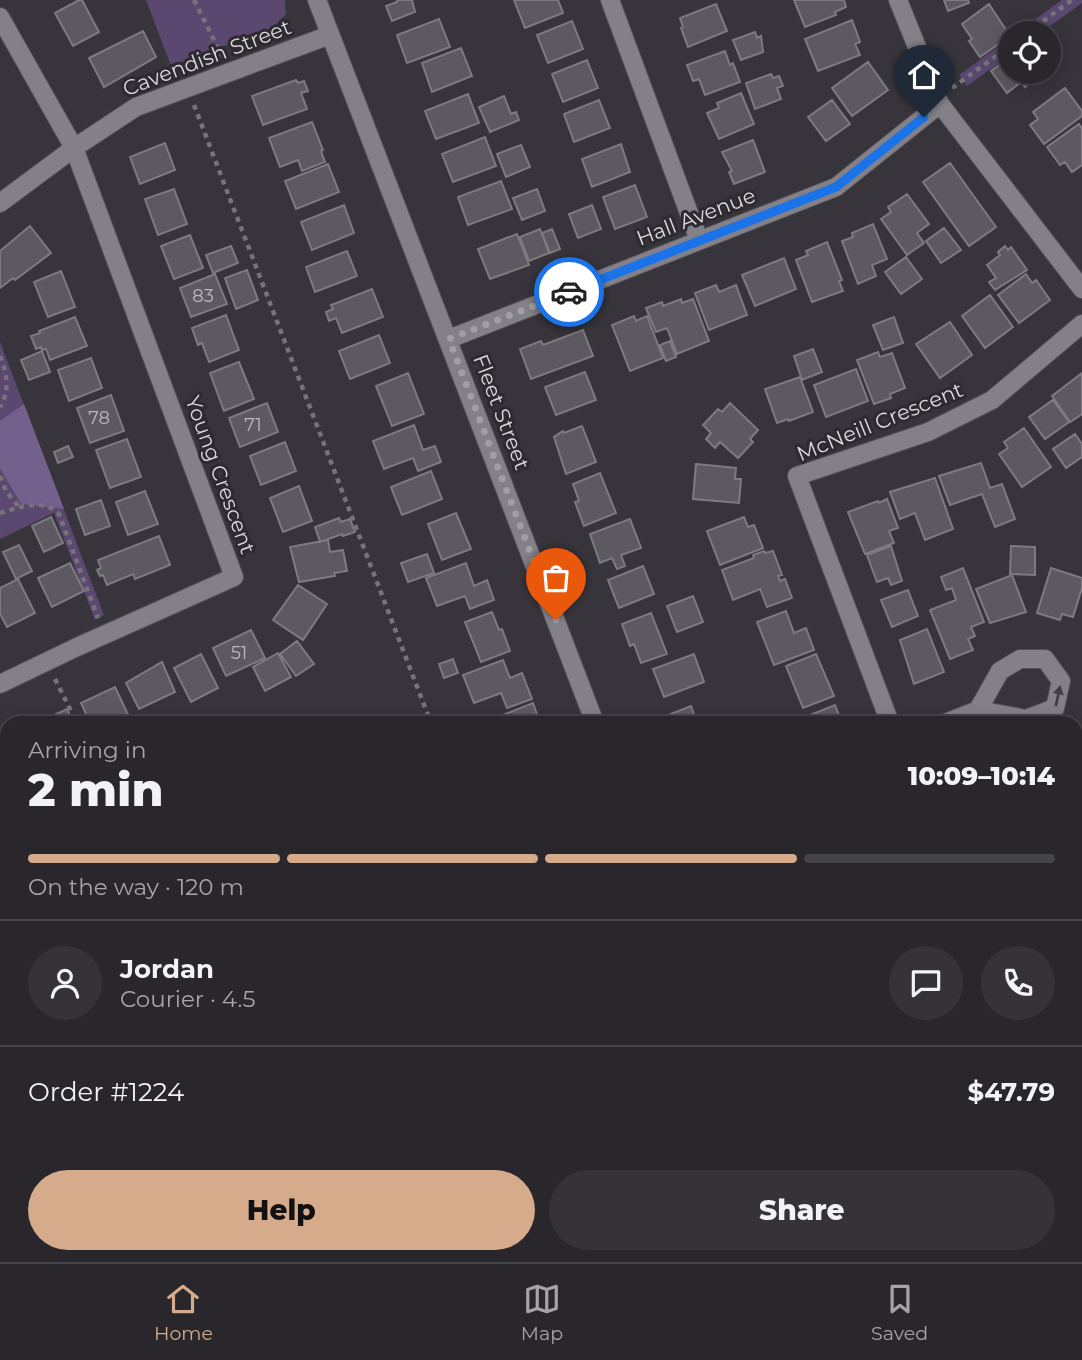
<!DOCTYPE html>
<meta charset="utf-8">
<style>
:root{--surface:#29272c;--page:#353338;--text:#f1f3f6;--muted:#a5a5a9;--line:#454448;--accent:#d6ab8b}
body{margin:0;font-family:Montserrat,sans-serif;background:var(--page);color:var(--text);height:100vh;display:flex;flex-direction:column;font-size:26px;white-space:nowrap}
*{box-sizing:border-box;margin:0}
p{font-size:23px;color:var(--muted)}
.icon{flex:none;width:38px;height:38px;fill:none;stroke:currentColor;stroke-width:2;stroke-linecap:round;stroke-linejoin:round}
.map{position:relative;flex:1;overflow:hidden}
.details{position:absolute;left:0px;top:716px;width:1083px;height:548px;display:flex;flex-direction:column;background:var(--surface);border-radius:21px 21px 0 0;box-shadow:0 4px 18px #0003,0 0 0 2px var(--line)}
.details>*{flex:none}
.controls{position:absolute;left:998px;top:21px;display:grid;gap:14px}
.controls a{display:grid;place-items:center;width:63px;height:63px;border-radius:50%;background:var(--surface);box-shadow:0 4px 18px #0003,0 0 0 2px var(--line);font-size:35px}
.pin{position:absolute;display:grid;place-items:center;width:60px;height:60px;color:#fff;margin:-72px -30px;border-radius:50% 50% 50% 0;rotate:-45deg;box-shadow:0 0 7px #0007}
.pin .icon{rotate:45deg}
.courier{position:absolute;display:grid;place-items:center;width:70px;height:70px;margin:-35px;border:5px solid #1a73e8;border-radius:50%;background:#fff;color:#222;box-shadow:0 2px 9px #0007}
.headline em{font-style:normal;font-weight:800}
.headline div{display:flex;flex-direction:column-reverse}
.headline{display:flex;align-items:center;justify-content:space-between;height:119px;padding:0 28px}
h1{font-size:46px;font-weight:800;line-height:52px}
.bar{display:grid;grid-template-columns:repeat(4,1fr);gap:10px 7px;align-content:center;height:84px;padding:0 28px}
.bar i{height:9px;border-radius:5px;background:var(--line)}
.bar .current{background:var(--accent)}
.bar p{grid-column:span 4}
.line{display:flex;align-items:center;gap:18px;padding:0 28px;border-top:2px solid var(--line)}
.line div{flex:1}
.round{display:grid;place-items:center;flex:none;width:74px;height:74px;border-radius:37px;background:var(--page)}
.action{display:flex;gap:14px;margin-top:auto;padding:14px 28px}
.action a{flex:1;height:80px;border-radius:42px;background:var(--accent);color:#111;font-size:28px;font-weight:800;line-height:80px;text-align:center}
.action a+a{background:var(--page);color:var(--text)}
.tabs{display:flex;justify-content:space-around;align-items:center;height:98px;border-top:2px solid var(--line);background:var(--surface);font-size:19px;color:var(--muted)}
.tabs a{display:grid;justify-items:center;gap:4px}
.tabs .current{color:var(--accent)}
.map>svg:first-child{display:block}
</style>
<div class="map">
<svg width="1082" height="1262" viewBox="0 0 1082 1262">
<rect width="100%" height="100%" fill="#37343b"/>
<path fill="#5a4870" d="M146,0H285L286,14L273,28L171,66Z
M1062,0H1082V3L1040,33H1016Z
M1010,38V55L967,86L959,75Z
M0,342L104,615L95,620L54,513L0,539Z
M7,1109V1255L0,1257V1113Z"/>
<path fill="#74608d" d="M24,404L64,509L21,504L0,468V421Z"/>
<path fill="#5c5960" stroke="#7d7a82" stroke-width="2" d="M79,0H82L99,32L73,46L55,13Z
M397,0H412L415,12L392,21L386,6L397,2Z
M514,0H558L563,13L525,28Z
M794,0H844L846,7L835,12L836,15L805,27Z
M944,0H968L969,3L948,11Z
M716,4L727,31L688,47L681,28L683,27L680,18Z
M989,4L1010,36L980,57L969,41L972,39L962,24Z
M439,19L450,47L407,63L397,35Z
M852,20L860,42L855,44L860,55L818,71L805,39Z
M572,21L583,49L548,63L537,35Z
M143,31L156,57L104,87L89,58Z
M755,32L757,38L761,36L763,52L741,60L733,40Z
M461,48L472,76L432,92L422,63Z
M725,51L730,65L733,63L740,82L705,95L699,79L693,81L687,65Z
M1010,57V72L1044,73L1025,87L1021,82L1007,93L991,71Z
M587,60L598,88L563,102L552,74Z
M868,62L888,90L852,116L832,88Z
M771,74L773,78L779,76L783,86L777,88L781,99L755,109L746,83Z
M296,80L298,83L304,81L308,91L301,93L307,109L263,125L252,96Z
M1065,88L1082,111V116L1044,144L1030,125L1038,119L1033,112Z
M741,93L754,124L719,139L707,113L719,108L717,103Z
M468,94L479,123L436,139L425,111Z
M504,96L511,114L516,112L519,120L490,132L479,107Z
M599,100L610,128L574,142L564,114Z
M832,100L850,124L826,141L808,117Z
M312,122L323,150L321,151L325,162L302,171L298,160L280,167L269,138Z
M1079,124L1082,129V165L1072,172L1065,162L1060,165L1047,147Z
M485,137L496,166L453,182L442,154Z
M753,140L765,172L734,184L729,172L732,171L722,152Z
M165,143L175,170L140,184L130,157Z
M621,144L630,172L592,187L582,159Z
M521,145L530,167L506,177L497,154Z
M950,163L996,227L969,246L923,182Z
M328,164L339,192L296,209L285,181Z
M501,181L512,209L468,225L458,197Z
M635,185L647,217L615,229L603,197Z
M174,189L187,224L158,235L145,199Z
M537,189L545,211L522,220L513,198Z
M907,194L929,224L917,233L924,243L907,255L881,219L891,212L888,207Z
M344,205L354,233L312,250L301,222Z
M592,205L601,229L578,238L569,214Z
M873,224L887,259L872,265L876,276L858,284L842,241L853,237L852,233Z
M30,226L51,253L15,280L13,278L0,288V251Z
M944,228L961,250L941,263L926,241Z
M540,229L549,253L529,261L520,237Z
M552,229L560,249L550,253L542,233Z
M517,234L529,265L490,279L478,249Z
M190,235L203,268L174,279L161,246Z
M827,242L842,280L839,281L843,291L812,302L796,260L808,255L806,251Z
M231,246L238,263L213,273L206,255Z
M1005,246L1008,250L1011,247L1027,270L995,290L989,282L996,278L987,265L1000,255L998,252Z
M347,251L357,276L315,292L306,267Z
M906,257L922,279L901,294L885,272Z
M784,258L796,289L755,306L742,275Z
M247,270L258,300L236,309L225,278Z
M61,271L75,307L48,317L34,282Z
M215,274L227,304L191,317L180,288Z
M1026,274L1032,283L1036,280L1050,300L1019,323L998,295Z
M716,285L719,292L736,285L747,315L709,330L695,293Z
M372,289L383,317L342,333L336,318L329,321L326,312L333,309L331,305Z
M990,295L1013,327L985,348L962,316Z
M681,299L682,303L693,299L709,341L677,354L667,328L656,332L646,308L662,302L663,306Z
M226,315L239,350L209,362L202,343L198,345L192,328Z
M634,316L636,321L647,316L663,358L630,371L612,325Z
M75,317L87,346L50,360L46,349L42,350L41,347L36,349L31,336L40,333L39,331Z
M894,317L903,343L883,350L873,325Z
M950,322L972,355L940,378L916,344Z
M583,330L593,356L531,379L520,349L541,341L543,345Z
M379,335L390,363L350,379L339,351Z
M670,341L676,357L666,361L660,345Z
M813,349L822,372L802,380L794,356Z
M42,351L50,372L29,380L21,360Z
M878,352L880,357L892,353L905,388L890,394L891,398L874,404L857,360Z
M91,358L102,388L69,401L58,370Z
M239,362L254,399L224,411L210,373Z
M856,369L868,401L826,417L814,385Z
M585,372L596,400L556,415L545,387Z
M408,373L424,414L392,426L376,386Z
M1082,373V414L1070,422L1052,396Z
M800,377L813,412L789,421L788,419L777,423L765,389Z
M111,395L124,431L90,443L77,408Z
M1053,400L1069,422L1045,439L1029,417Z
M267,403L278,432L240,447L229,418Z
M730,403L758,430L750,439L753,442L738,458L720,442L715,448L706,439L711,433L703,425L718,409L722,412Z
M414,425L423,450L435,446L441,462L418,471L413,458L384,469L373,441Z
M582,426L596,462L566,474L554,437L563,431L564,433Z
M1024,428L1051,467L1022,487L999,454L1008,448L1004,442Z
M1075,434L1082,444V457L1066,468L1053,449Z
M127,439L141,477L110,488L96,450Z
M285,442L296,471L261,485L250,456Z
M68,446L73,457L58,463L54,452Z
M981,463L990,488L1002,484L1015,519L995,527L982,494L950,505L939,476Z
M696,464L736,468L735,479H741L739,503L693,499Z
M431,471L442,499L402,515L391,487Z
M600,473L616,513L584,526L575,502L579,501L573,484Z
M935,478L953,529L925,540L915,513L900,519L890,492Z
M299,486L312,521L283,532L270,498Z
M145,491L158,524L128,535L116,502Z
M887,499L898,528L889,531L894,543L865,554L848,512L878,501L879,503Z
M101,500L110,526L85,535L76,509Z
M456,513L471,549L442,560L428,524Z
M51,517L63,543L44,552L32,526Z
M744,517L748,527L754,525L763,548L720,565L707,531Z
M339,518L341,522L350,519L355,532L343,536L342,534L320,542L315,527Z
M630,519L641,548L621,555L625,566L617,569L612,558L600,563L590,534Z
M159,536L170,565L135,579L133,574L107,585L103,575L100,576L97,570L101,568L98,560Z
M328,540L330,552L343,550L347,571L334,573L335,576L299,582L290,547Z
M19,545L32,571L16,579L3,552Z
M891,546L902,581L891,585L888,578L877,582L867,555Z
M1011,546L1035,547V575L1010,574Z
M764,551L765,553L773,551L782,575L778,576L780,581L785,579L792,598L767,607L760,589L733,600L722,570L754,558L753,555Z
M427,554L434,573L408,582L401,563Z
M70,563L84,591L52,607L38,578Z
M466,563L474,586L487,580L494,600L470,609L465,596L437,606L426,578Z
M643,566L654,594L619,608L608,580Z
M963,568L984,622L971,627L975,636L968,639L973,650L950,659L930,610L956,600L952,588L946,590L941,577Z
M1051,568L1082,578V588L1073,617L1062,614L1060,620L1037,613Z
M1012,575L1026,612L990,623L976,589Z
M18,579L35,613L7,627L0,614V588Z
M298,585L327,604L303,640L273,620Z
M908,590L918,616L892,627L881,600Z
M693,596L703,622L677,632L667,606Z
M786,611L794,633L806,628L814,650L774,665L757,622Z
M492,612L499,630L502,629L510,651L481,662L465,622Z
M651,613L667,654L641,663L634,644L630,646L622,624Z
M927,629L944,672L914,684L900,640Z
M251,630L265,658L226,676L213,648Z
M297,641L314,664L296,676L280,654Z
M278,653L291,677L265,691L253,667Z
M201,654L218,688L191,702L174,668Z
M694,654L704,682L664,697L653,669Z
M816,654L834,696L803,708L786,666Z
M453,659L458,673L444,678L439,664Z
M503,660L510,678L522,673L532,699L507,708L501,693L474,703L463,675Z
M162,662L175,692L139,709L126,683Z
M115,687L132,723H90L81,703Z
M533,703L540,723H506L503,715Z
M835,705L842,723H796L795,721Z
M691,706L697,723H665L663,717Z
M67,709L73,723H37Z
M7,739V777L0,762V742Z
M1081,741L1082,797L1079,800L1076,797V745Z
M7,857V916L2,919L0,915V860Z
M1082,879V927L1076,916V882Z
M7,1020V1056L0,1059V1027L5,1024L4,1022Z
M1079,1033L1082,1041V1092L1080,1093L1076,1083V1034Z
M135,1256H183L185,1262H136Z
M532,1256H577L575,1262H547Z
M668,1256H697V1258L686,1262H670Z
M712,1256H746L748,1262H704L713,1260Z
M886,1256H914L917,1262H872Z"/>
<g fill="none" stroke-linecap="round" stroke-linejoin="round">
<g stroke="#535156" stroke-width="20">
<path id="minor" d="M317,0L595,723
M610,0L699,240
M898,0L940,104L1082,289
M0,17L74,148L234,577L77,647L0,684
M0,203L74,148L136,107L330,35
M449,339L836,187L940,104
M890,723L797,476L928,432L992,400L1082,324
M945,723L978,710L1026,719L1055,708L1061,681L1045,659H1020L1000,671L978,710
M0,972L7,969
M1076,981L1082,979
M797,1256L799,1262
M351,1262L365,1256
M1079,1262L1082,1261"/>
</g>
<path stroke="#767479" stroke-width="4.5" stroke-dasharray="5 5" stroke-linecap="butt" d="M194,0L222,56
M1027,33L1072,0
M952,88L1010,46
M194,105L431,723
M0,356C7,373 10,391 0,407
M0,476L6,491L19,507
M0,513C19,507 44,498 59,514L98,618
M55,679L77,723
M0,1202L7,1204
M636,1256L638,1262"/>
<use href="#minor" stroke="#838088" stroke-width="18"/>
</g>
<defs><path id="oneway-solid" d="M-6-.8H1V-3.2L6.5 0L1 3.2V.8H-6Z" transform="scale(1.75)"/></defs>
<use fill="#424046" href="#oneway-solid" transform="translate(1058 696) rotate(-78)"/>
<g fill="none" stroke-linecap="round" stroke-linejoin="round">
<path stroke="#a19fa4" stroke-width="7" stroke-dasharray="0 12.6" d="M556,620L449,339L569,292"/>
<path stroke="#1a73e8" stroke-width="9" d="M569,292L836,187L924,117"/>
</g>
<g text-anchor="middle" stroke-width="6" stroke-linejoin="round" paint-order="stroke">
<g font-size="18" fill="#bab9be">
<text x="203" y="302">83</text>
<text x="99" y="424">78</text>
<text x="253" y="431">71</text>
<text x="239" y="659">51</text>
</g>
<g font-size="21" fill="#dad9dd" stroke="#2d2a30">
<text transform="translate(207 58) rotate(-21)" y="7">Cavendish Street</text>
<text transform="translate(696 217) rotate(-21)" y="7">Hall Avenue</text>
<text transform="translate(501 412) rotate(69)" y="7">Fleet Street</text>
<text transform="translate(880 422) rotate(-22)" y="7">McNeill Crescent</text>
<text transform="translate(220 475) rotate(70)" y="7">Young Crescent</text>
</g>
</g>
</svg>
<div class="controls">
<a><svg class="icon" aria-label="locate" viewBox="0 0 24 24"><circle cx="12" cy="12" r="6"/><path d="M12 2v4M12 18v4M2 12h4M18 12h4"/></svg></a>
</div>
<div class="pin" style="left:556px;top:620px;background:#ea580c"><svg class="icon" aria-label="bag" viewBox="0 0 24 24"><path d="M5 8h14l-1 12H6zM9 8a3 3 0 0 1 6 0"/></svg></div>
<div class="pin" style="left:924px;top:117px;background:#1f2937"><svg class="icon" aria-label="home" viewBox="0 0 24 24"><path d="M3 11l9-7 9 7M6 9v11h12V9"/></svg></div>
<div class="courier" style="left:569px;top:292px"><svg class="icon" aria-label="car" viewBox="0 0 24 24"><path d="M5 17H2v-5l4-1 3-4h7l3 4 3 1v5h-3M9 17h6M6 11h13"/><circle cx="7" cy="17" r="2"/><circle cx="17" cy="17" r="2"/></svg></div>
<section class="details">
<div class="headline"><div><h1>2 min</h1><p>Arriving in</p></div><em>10:09–10:14</em></div>
<div class="bar"><i class="current"></i><i class="current"></i><i class="current"></i><i></i><p>On the way · 120 m</p></div>
<div class="line" style="height:126px"><a class="round"><svg class="icon" aria-label="person" viewBox="0 0 24 24"><circle cx="12" cy="8" r="4"/><path d="M4 21q1-7 8-7t8 7"/></svg></a><div><b>Jordan</b><p>Courier · 4.5</p></div><a class="round"><svg class="icon" aria-label="chat" viewBox="0 0 24 24"><path d="M4 5h16v11H9l-5 4z"/></svg></a><a class="round"><svg class="icon" aria-label="phone" viewBox="0 0 24 24"><path d="M5 4h4l2 5-3 2q2 4 5 5l2-3 5 2v4C11 20 4 13 5 4z"/></svg></a></div>
<div class="line" style="height:91px"><div>Order #1224</div><b>$47.79</b></div>
<div class="action"><a>Help</a><a>Share</a></div>
</section>
</div>
<nav class="tabs">
<a class="current"><svg class="icon" aria-label="home" viewBox="0 0 24 24"><path d="M3 11l9-7 9 7M6 9v11h12V9"/></svg>Home</a>
<a><svg class="icon" aria-label="map" viewBox="0 0 24 24"><path d="M3 6l6-2 6 2 6-2v14l-6 2-6-2-6 2zM9 4v14M15 6v14"/></svg>Map</a>
<a><svg class="icon" aria-label="saved" viewBox="0 0 24 24"><path d="M7 4h10v16l-5-4-5 4z"/></svg>Saved</a>
</nav>
